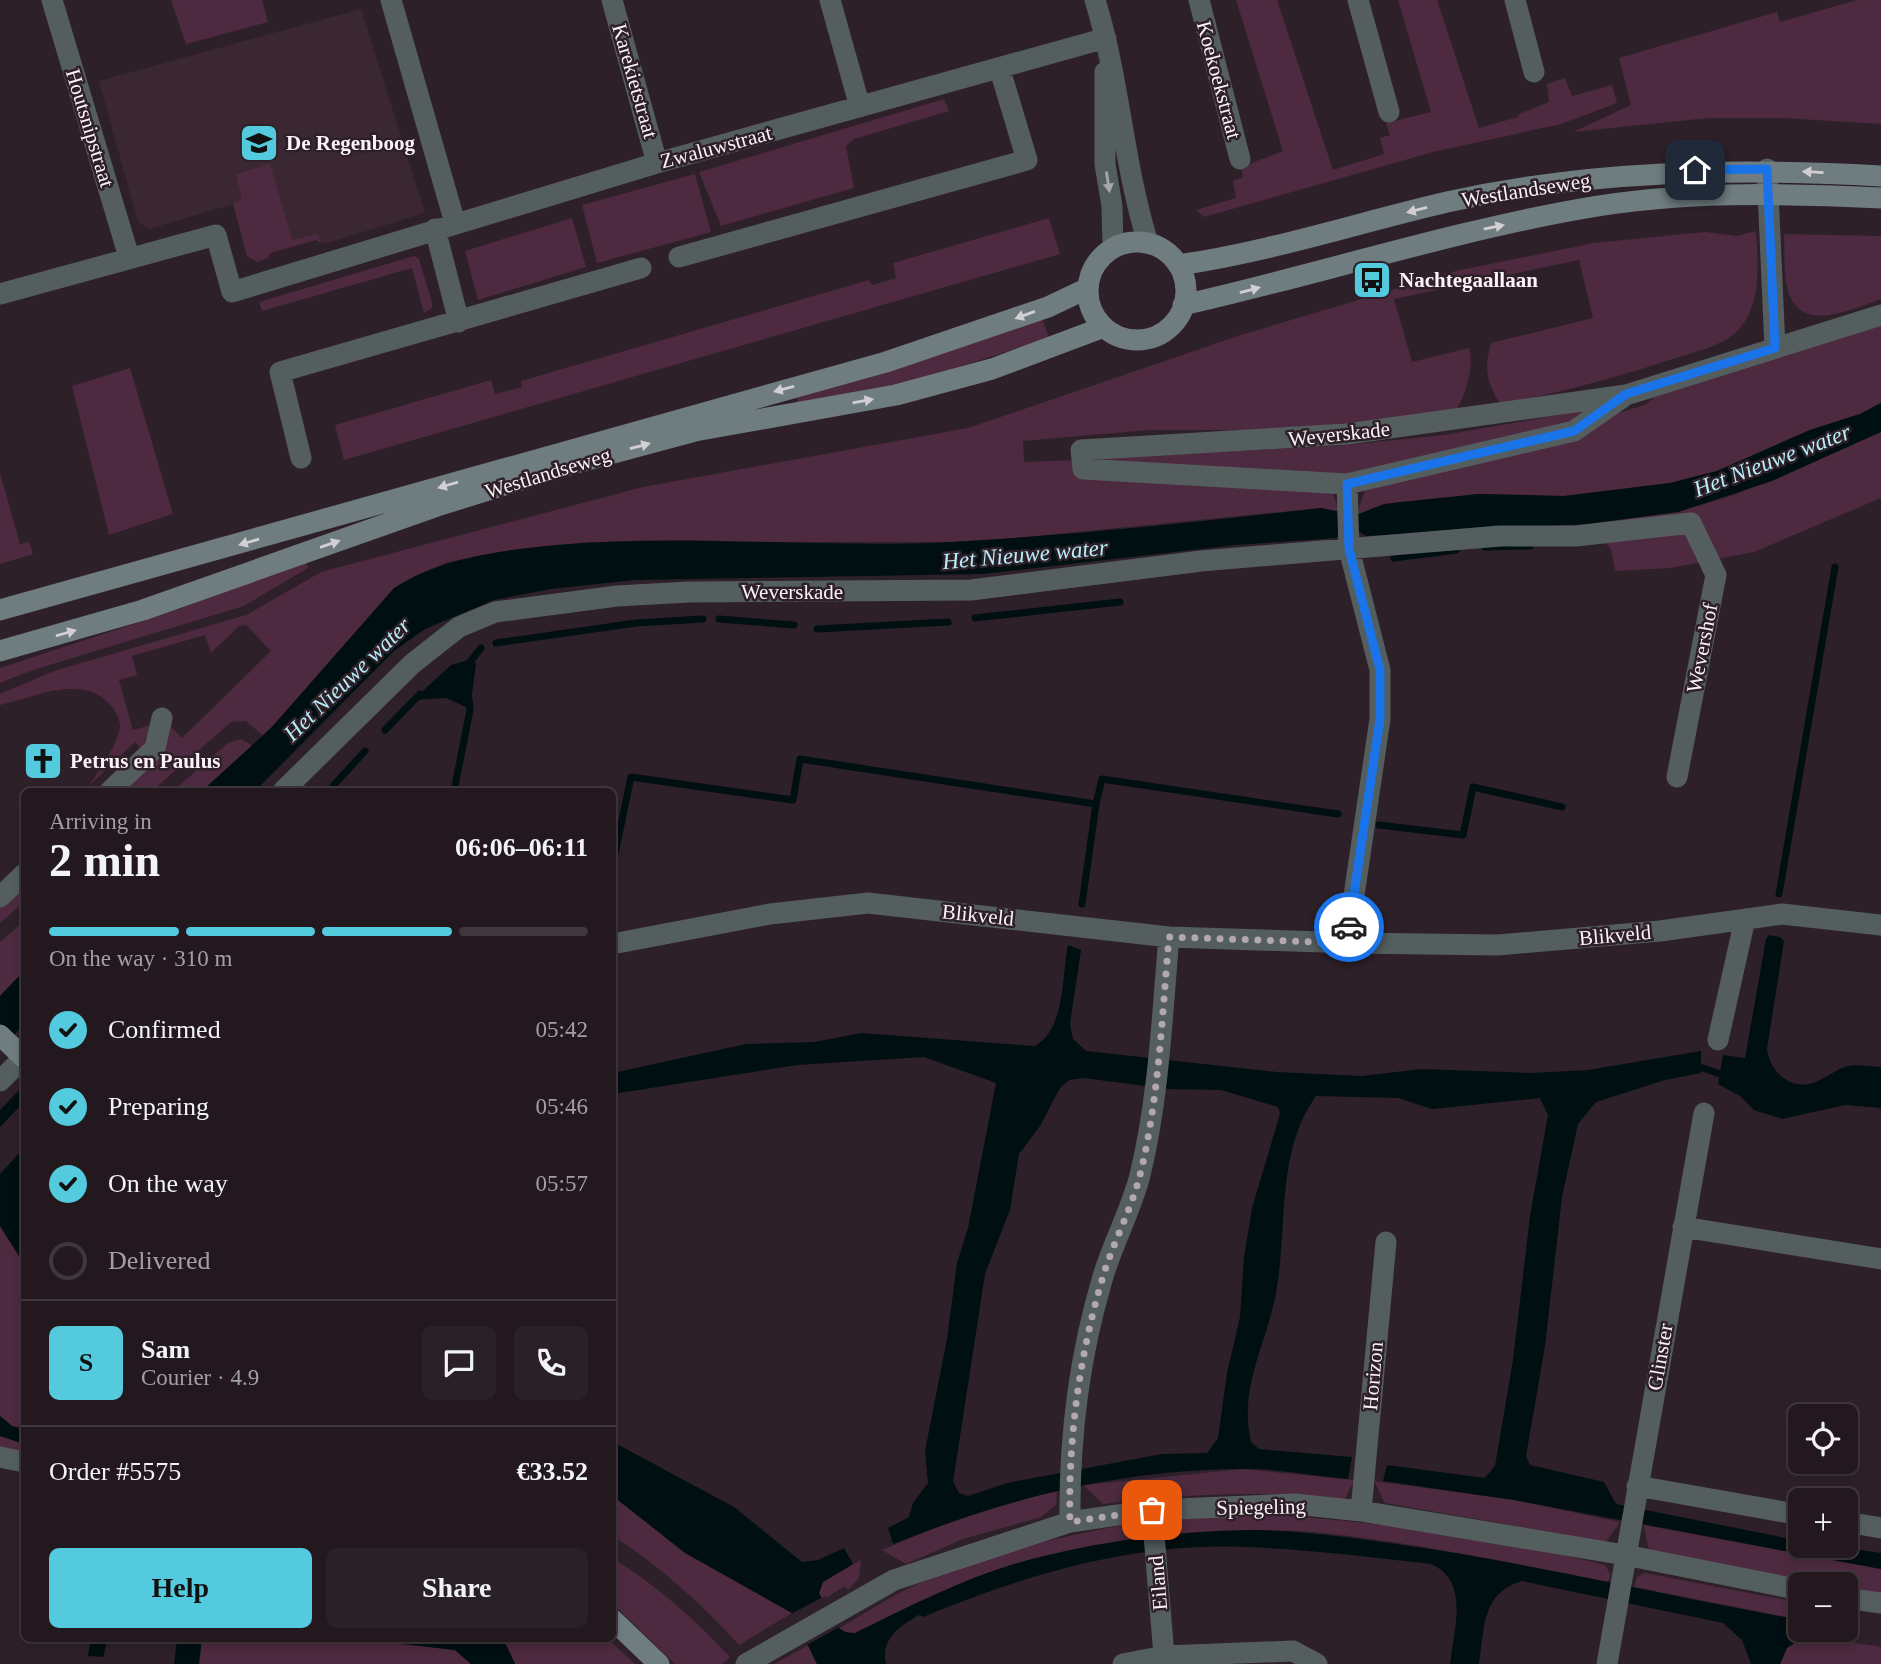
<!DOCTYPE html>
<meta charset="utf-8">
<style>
:root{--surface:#22181e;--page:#2a2127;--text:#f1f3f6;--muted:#a2a0a4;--line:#3f373c;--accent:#54cade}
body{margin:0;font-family:Georgia,serif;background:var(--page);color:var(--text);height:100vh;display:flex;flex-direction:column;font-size:26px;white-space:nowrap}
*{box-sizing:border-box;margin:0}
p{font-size:23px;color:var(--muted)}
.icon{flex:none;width:38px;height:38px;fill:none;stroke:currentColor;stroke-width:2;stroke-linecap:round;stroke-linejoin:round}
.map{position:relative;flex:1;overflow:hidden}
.panel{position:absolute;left:21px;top:788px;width:595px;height:854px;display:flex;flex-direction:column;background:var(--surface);border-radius:10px;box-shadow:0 4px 10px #0003,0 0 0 2px var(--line)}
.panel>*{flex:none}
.fabs{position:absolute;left:1788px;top:1404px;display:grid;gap:14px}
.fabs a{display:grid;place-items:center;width:70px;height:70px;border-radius:10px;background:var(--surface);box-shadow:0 4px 10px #0003,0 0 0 2px var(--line);font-size:35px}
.pin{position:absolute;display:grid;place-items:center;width:60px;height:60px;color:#fff;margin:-30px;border-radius:14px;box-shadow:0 4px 10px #0006}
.courier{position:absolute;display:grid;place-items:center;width:70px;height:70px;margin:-35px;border:5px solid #1a73e8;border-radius:50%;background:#fff;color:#222;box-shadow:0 2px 9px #0007}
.summary em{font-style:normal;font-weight:800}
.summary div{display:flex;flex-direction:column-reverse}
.summary{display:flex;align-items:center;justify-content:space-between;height:119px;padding:0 28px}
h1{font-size:46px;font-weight:800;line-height:52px}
.bar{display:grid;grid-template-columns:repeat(4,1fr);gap:10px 7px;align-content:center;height:84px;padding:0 28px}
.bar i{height:9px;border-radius:5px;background:var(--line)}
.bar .selected{background:var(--accent)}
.bar p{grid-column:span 4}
.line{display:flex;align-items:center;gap:18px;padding:0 28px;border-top:2px solid var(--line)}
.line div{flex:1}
.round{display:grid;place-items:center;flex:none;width:74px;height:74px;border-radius:10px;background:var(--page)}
ol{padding:0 28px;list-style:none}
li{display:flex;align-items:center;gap:21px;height:77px}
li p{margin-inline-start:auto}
li .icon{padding:7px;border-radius:50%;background:var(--accent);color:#111;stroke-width:4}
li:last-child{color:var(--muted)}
li i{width:38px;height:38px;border:4px solid var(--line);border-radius:50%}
.primary-button{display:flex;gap:14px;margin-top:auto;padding:14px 28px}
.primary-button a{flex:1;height:80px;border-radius:10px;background:var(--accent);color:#111;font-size:28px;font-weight:800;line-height:80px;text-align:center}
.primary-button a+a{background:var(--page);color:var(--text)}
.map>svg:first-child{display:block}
</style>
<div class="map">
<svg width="1881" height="1664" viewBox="0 0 1881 1664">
<rect width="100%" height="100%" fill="#2e2028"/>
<path fill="#3b2732" d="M361,9L425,213L324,244L316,240L270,253L268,258L257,262L247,256L233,204L149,229L138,222L99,81Z"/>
<path fill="#4d2a3f" d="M171,0H262L268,22L186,44Z
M1236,0H1277L1333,170L1384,154L1380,138L1390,135L1386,123L1431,112L1398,0H1437L1479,128L1518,117L1519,114L1549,102L1547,84L1565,78L1572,96L1612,85L1617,103L1561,124L1433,152L1204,217L1196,210L1236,198L1233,181L1243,177L1241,167L1283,151Z
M1857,0H1881V124L1783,118H1709L1573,132L1631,105L1619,58L1777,12L1780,22Z
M944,99L949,111L854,139L846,146L854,188L721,226L699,172Z
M270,164L292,240L318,234L321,243L316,240L270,253L268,258L257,262L247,256L233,204L242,198L236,174Z
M695,174L711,232L597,263L582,205Z
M572,218L586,267L478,300L465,251Z
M1049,218L1060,254L344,460L335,425L491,380L495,394L522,387L521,381L869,280L872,285L896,278L893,263Z
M1756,231C1758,263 1762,304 1739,329C1724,346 1697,351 1676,358C1618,377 1560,393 1500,404C1486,380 1484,370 1491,343L1593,318L1579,260L1394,299L1412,362L1469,348C1475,365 1465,399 1454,413L1356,424L1249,430H1149L1023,441L1024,462L1076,460L1331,490L1340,512L1321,508L1016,538L951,542H589L511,550L448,562L414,576L263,736L246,721L231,722L152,791H125L169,725L182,738L271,651L246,625L239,626L211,653L205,635L132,656L137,675L119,680L133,730L151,725L142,749L135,742L89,786C99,769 117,747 120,727C120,720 117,713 112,707C84,672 37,697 0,705V694L54,671L246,615L321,572L643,487L968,428L1241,335L1456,271L1594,243L1705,232L1737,236Z
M1784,234L1881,236V299C1854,308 1804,334 1789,294C1783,277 1785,252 1784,234Z
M414,256L419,259L432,302V308L424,313L412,268L262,311L259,302Z
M1042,318L1049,338L915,381L798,405L796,394Z
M1881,325V403L1860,414L1810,430L1717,471L1670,483L1564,496L1478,494L1356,515L1366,488L1613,415L1647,404L1657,394Z
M130,368L173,514L109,535L72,386Z
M1599,408L1579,420L1351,475L1086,459L1347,445L1444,435Z
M1881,432V498L1754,552L1670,568L1615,571L1611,549L1587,524L1678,512L1734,495Z
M0,473L20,544L29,542L33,554L0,564Z
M305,561L308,568L244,606L33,670L0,683V668L179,609Z
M241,739L253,746L202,791H173L228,743Z
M24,887V902L0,923V904Z
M24,921V971L0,996V942Z
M0,1226L24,1264V1429L12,1426L0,1416Z
M0,1436L24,1444V1454L0,1448Z
M1243,1469L1354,1480L1345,1499C1258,1490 1190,1494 1103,1504L1083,1485Z
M1374,1481L1514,1500L1620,1522L1606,1542L1385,1503Z
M1057,1490L1056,1505L1041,1517L963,1539L906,1564L882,1550L971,1513Z
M612,1496L686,1553L792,1613L739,1645C701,1603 661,1567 613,1536Z
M1271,1515C1383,1522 1496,1538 1605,1565L1611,1575L1608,1582C1514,1563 1420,1544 1324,1533C1271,1527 1218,1532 1165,1535L1163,1528L1172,1518Z
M1127,1524L1140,1531L1142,1539C1040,1548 946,1589 855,1633L841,1632L838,1629C862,1615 885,1600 909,1588C977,1554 1053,1539 1127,1524Z
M1644,1525L1881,1569V1594L1846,1588V1584L1796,1580L1649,1551Z
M612,1558C657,1585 694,1619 730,1657L722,1664H675L613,1604Z
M861,1560L859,1578L848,1590L845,1586L823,1600L819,1593L823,1582Z
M1645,1573L1801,1603V1620L1634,1587L1637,1577Z
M1807,1635L1881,1647V1664H1780L1787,1648Z
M202,1638H349L455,1650L471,1664H199Z
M503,1638H607L635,1664H515Z
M809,1645L817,1664H774Z"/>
<path fill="#000f12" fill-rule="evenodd" d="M1881,403V432L1772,481L1678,512L1587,524L1366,536L1360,532L1341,533L1336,538L1235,545L983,574L634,580L551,589L494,600L425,629L394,651L255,791H202L271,728L394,588C443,557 499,551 556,545C688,533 820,549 952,542C1075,535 1198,522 1321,508L1356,515L1384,504L1401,502L1478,494L1564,496L1670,483L1717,471L1810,430L1860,414Z
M472,659L476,664L470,709L446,698L413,700L451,665Z
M1769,935L1780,937L1784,941L1767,1049C1770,1071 1789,1090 1813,1083C1825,1079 1836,1069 1848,1066C1857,1064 1871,1066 1881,1067V1108L1845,1105L1782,1119L1754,1110L1740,1096L1718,1084L1723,1055L1745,1058L1766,939Z
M1068,945L1081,950L1070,1024L1073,1039L1086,1051L1277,1072L1362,1076L1421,1069L1532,1073L1588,1070L1701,1051V1073L1665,1080L1596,1102L1578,1124L1562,1197L1545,1346L1526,1456L1530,1465L1604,1482L1616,1504L1801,1541V1545H1828L1881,1553V1569L1514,1500L1383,1481L1387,1465L1485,1478L1495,1466L1513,1360L1530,1216L1548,1115L1540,1098L1432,1109L1398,1098L1316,1096C1274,1154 1289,1232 1275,1298C1264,1349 1239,1390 1251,1442L1259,1449L1352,1457L1348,1479C1313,1476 1276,1468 1241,1469C1116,1470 1009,1498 893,1544L888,1528L909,1517L913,1503L928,1483L925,1451L947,1339L957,1263L968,1228L996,1083L924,1057L797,1065L613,1094V1073L746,1044L814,1042L861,1033L1034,1046C1065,1032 1062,975 1068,945ZM1084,1078L1168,1089L1221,1090L1278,1107L1280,1114L1252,1208L1244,1257L1240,1317L1227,1373L1218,1438L1207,1453L1162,1454L1007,1483L968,1496L959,1493L953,1482L985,1274L1010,1210L1019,1154L1040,1126L1060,1088L1069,1080Z
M24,971V1025L0,1049V996Z
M24,1085V1102L0,1127V1110Z
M24,1148V1264L0,1226V1174Z
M0,1416L12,1426L24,1429V1444L0,1436Z
M613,1442L734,1507L802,1562L818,1560L844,1548L853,1564L823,1582L819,1593C828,1609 834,1635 855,1633C914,1604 976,1572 1040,1557C1108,1540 1179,1531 1249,1530C1299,1530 1347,1537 1396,1544C1532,1563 1666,1596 1801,1620V1629H1828L1827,1639L1807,1635L1787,1648L1780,1664H1751L1742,1640L1723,1623L1522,1581C1481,1593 1485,1628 1479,1664H1450C1454,1629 1470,1581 1431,1564C1369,1557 1306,1549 1244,1547C1134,1542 1024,1575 923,1617L919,1615C900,1626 880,1639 886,1664H817L792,1613L685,1553L613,1496Z
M91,1638H108L103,1657L88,1656Z
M177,1638H202L199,1664H174Z
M349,1638H503L515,1664H471L455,1650Z"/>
<path fill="#2e2028" d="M825,1596L841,1626L805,1646L789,1615Z"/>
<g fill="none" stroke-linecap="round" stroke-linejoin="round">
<path stroke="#000f12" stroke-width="7" d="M1485,547L1530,546
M1394,558L1456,550
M975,618L1120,602
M719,619L794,625
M817,629L948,622
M496,643L636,623L703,619
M467,666L481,648
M385,730L420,694
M333,786L365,751
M454,791L470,710L469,699
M1379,825L1463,835L1473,787L1562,807
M612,868L631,777L793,800L800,759L1096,804L1102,779L1338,814
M1779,894L1835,567
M1082,904L1096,804
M1694,1065L1726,1076"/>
<path stroke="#545e5f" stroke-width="21" d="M52,0L129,257
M391,0L455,223
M612,0L657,163
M830,0L860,107
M1095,0C1120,81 1123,163 1148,243
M1199,0L1240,159
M1358,0L1389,112
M1515,0L1534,72
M1105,72V164L1112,206L1113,248
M1767,169L1775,348
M435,229L459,322
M679,257L1027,160L1000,70
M0,294L216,235L232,292L657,163L1106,38
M1626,395L1574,431L1347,484L1083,469L1081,450L1347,434L1626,395L1881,315
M301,458L280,372L641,268
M110,791L155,748L162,718
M283,791L412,664L459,627L495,612L617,596L689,592L971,590L1201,561L1500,536H1576L1691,523L1716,575L1677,777
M0,897L24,874
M1347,943L1380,719V670L1349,549L1347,484
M612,944L770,914L868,903L1169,937L1352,943L1497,945L1660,931L1782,914L1881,925
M1718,1040L1745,919
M0,1081L24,1057
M1683,1227L1881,1259
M0,1457L24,1462
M1637,1486L1801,1515
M1152,1510L1164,1656
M1361,1511L1386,1242
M1070,1522C1069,1440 1079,1358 1102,1280C1112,1244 1131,1211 1140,1175C1159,1097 1162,1016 1169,937
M1846,1522L1881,1528
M1846,1598L1881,1603
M746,1664L894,1580L1070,1522L1152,1510L1295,1504L1361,1511L1625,1555L1801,1590
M1123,1664L1164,1656L1293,1651L1317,1664
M1607,1664L1704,1113"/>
<path stroke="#6f7d80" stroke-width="21" d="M1088 291a49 49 0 1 1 98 0a49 49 0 1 1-98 0Z
M1178,265C1269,252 1357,223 1447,202C1591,170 1735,168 1881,176
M1183,305C1316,275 1446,233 1580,209C1680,191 1780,193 1881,198
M0,610L886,362L1048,307L1088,288
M0,651L143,610L437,506L572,464L695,431L896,395L992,369L1104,327
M612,1619L659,1664"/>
<path stroke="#6f7d80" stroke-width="21" d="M0,1035L24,1058"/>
</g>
<defs><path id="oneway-solid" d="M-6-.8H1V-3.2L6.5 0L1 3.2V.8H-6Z" transform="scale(1.75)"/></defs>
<g fill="#d2cfd3">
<use href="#oneway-solid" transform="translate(1813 172) rotate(-177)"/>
<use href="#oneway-solid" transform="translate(1417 210) rotate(166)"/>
<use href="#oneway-solid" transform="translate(1494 227) rotate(-12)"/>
<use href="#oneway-solid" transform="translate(1250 290) rotate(-15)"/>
<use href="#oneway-solid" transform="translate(1025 315) rotate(160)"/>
<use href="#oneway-solid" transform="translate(784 389) rotate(165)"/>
<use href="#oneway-solid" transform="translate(863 401) rotate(-10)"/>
<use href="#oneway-solid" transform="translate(640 446) rotate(-15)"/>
<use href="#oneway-solid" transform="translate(448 485) rotate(164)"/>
<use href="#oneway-solid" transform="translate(249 542) rotate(164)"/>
<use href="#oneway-solid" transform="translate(330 544) rotate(-19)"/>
<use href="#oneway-solid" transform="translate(66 633) rotate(-16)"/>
</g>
<use fill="#a8a8ab" href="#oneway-solid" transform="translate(1108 182) rotate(81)"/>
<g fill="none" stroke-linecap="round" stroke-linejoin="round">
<path stroke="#b4a8af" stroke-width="7" stroke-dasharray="0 12.6" d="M1152,1510L1070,1522C1068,1440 1079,1358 1102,1280C1112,1244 1131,1211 1140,1175C1159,1098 1162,1016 1169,937L1347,943L1349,927"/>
<path stroke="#1a73e8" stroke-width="9" d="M1349,927L1380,719V670L1349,549L1347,484L1574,431L1626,394L1775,348L1767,169L1695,170"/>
</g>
<defs>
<g id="school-square" transform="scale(2.0125)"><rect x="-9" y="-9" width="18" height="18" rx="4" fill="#54cade" stroke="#2e2028"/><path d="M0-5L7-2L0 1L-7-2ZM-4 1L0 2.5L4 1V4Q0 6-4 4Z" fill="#111"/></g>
<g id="bus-square" transform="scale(2.0125)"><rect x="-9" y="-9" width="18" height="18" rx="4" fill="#54cade" stroke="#2e2028"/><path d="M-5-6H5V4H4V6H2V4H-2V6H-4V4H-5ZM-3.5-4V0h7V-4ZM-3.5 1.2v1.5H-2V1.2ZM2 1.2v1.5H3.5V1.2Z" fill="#111"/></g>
<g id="church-square" transform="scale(2.0125)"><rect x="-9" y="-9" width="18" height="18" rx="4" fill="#54cade" stroke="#2e2028"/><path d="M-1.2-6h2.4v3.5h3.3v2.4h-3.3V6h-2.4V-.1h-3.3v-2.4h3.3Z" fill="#111"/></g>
</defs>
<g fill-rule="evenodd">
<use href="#school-square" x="259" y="143"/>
<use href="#bus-square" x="1372" y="280"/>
<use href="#church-square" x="43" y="761"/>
</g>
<g text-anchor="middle" stroke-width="5" stroke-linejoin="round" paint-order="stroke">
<g font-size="21" fill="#fcf2f7" stroke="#2e2028">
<text transform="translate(1219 80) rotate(75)" y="7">Koekoekstraat</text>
<text transform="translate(635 81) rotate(74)" y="7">Karekietstraat</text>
<text transform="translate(90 128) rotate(73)" y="7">Houtsnipstraat</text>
<text transform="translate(716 147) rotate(-15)" y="7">Zwaluwstraat</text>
<text transform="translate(1526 190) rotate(-9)" y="7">Westlandseweg</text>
<text transform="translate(1339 434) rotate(-6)" y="7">Weverskade</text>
<text transform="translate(548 473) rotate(-17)" y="7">Westlandseweg</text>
<text x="792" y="599">Weverskade</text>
<text transform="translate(1702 648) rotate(-79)" y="7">Wevershof</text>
<text transform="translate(978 915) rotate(6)" y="7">Blikveld</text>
<text transform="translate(1615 935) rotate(-5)" y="7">Blikveld</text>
<text transform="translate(1660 1357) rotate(-80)" y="7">Glinster</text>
<text transform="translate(1373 1376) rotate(-85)" y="7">Horizon</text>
<text transform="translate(1261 1507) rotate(-1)" y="7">Spiegeling</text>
<text transform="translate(1158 1583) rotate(-95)" y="7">Eiland</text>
</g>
<g font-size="21" font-weight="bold" fill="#fcf2f7" stroke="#2e2028" text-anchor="start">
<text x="286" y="150">De Regenboog</text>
<text x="1399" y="287">Nachtegaallaan</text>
<text x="70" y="768">Petrus en Paulus</text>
</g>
<g font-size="23" font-style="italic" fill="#b6eef9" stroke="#2e2028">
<text transform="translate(1772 460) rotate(-21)" y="8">Het Nieuwe water</text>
<text transform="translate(1025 554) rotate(-5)" y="8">Het Nieuwe water</text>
<text transform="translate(347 679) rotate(-44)" y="8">Het Nieuwe water</text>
</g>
</g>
</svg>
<div class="fabs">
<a><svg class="icon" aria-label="locate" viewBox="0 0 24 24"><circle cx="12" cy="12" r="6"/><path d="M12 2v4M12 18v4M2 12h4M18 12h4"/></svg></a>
<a>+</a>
<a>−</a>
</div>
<div class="pin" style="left:1152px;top:1510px;background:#ea580c"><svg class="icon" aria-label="bag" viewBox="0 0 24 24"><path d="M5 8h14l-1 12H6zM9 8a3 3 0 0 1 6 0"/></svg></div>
<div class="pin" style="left:1695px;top:170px;background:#1f2937"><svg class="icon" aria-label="home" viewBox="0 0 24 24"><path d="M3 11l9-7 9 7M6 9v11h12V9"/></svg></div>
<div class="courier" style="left:1349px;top:927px"><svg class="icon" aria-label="car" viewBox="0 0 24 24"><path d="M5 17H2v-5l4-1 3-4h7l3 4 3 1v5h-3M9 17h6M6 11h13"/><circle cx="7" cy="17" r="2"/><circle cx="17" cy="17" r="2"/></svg></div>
<section class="panel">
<div class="summary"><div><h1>2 min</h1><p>Arriving in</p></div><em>06:06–06:11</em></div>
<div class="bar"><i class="selected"></i><i class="selected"></i><i class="selected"></i><i></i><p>On the way · 310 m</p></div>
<ol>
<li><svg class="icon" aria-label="check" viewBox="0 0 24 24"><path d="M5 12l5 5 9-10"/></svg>Confirmed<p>05:42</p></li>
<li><svg class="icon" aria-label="check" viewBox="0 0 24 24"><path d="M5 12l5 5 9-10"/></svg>Preparing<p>05:46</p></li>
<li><svg class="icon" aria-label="check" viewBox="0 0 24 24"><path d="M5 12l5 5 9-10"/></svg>On the way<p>05:57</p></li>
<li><i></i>Delivered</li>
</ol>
<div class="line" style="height:126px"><b class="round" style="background:var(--accent);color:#111">S</b><div><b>Sam</b><p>Courier · 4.9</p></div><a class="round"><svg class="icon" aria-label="chat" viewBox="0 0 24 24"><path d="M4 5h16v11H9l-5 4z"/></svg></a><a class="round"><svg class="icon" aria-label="phone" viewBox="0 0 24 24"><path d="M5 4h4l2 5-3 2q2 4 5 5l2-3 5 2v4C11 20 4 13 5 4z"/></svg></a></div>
<div class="line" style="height:91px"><div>Order #5575</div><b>€33.52</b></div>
<div class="primary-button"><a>Help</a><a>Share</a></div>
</section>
</div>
